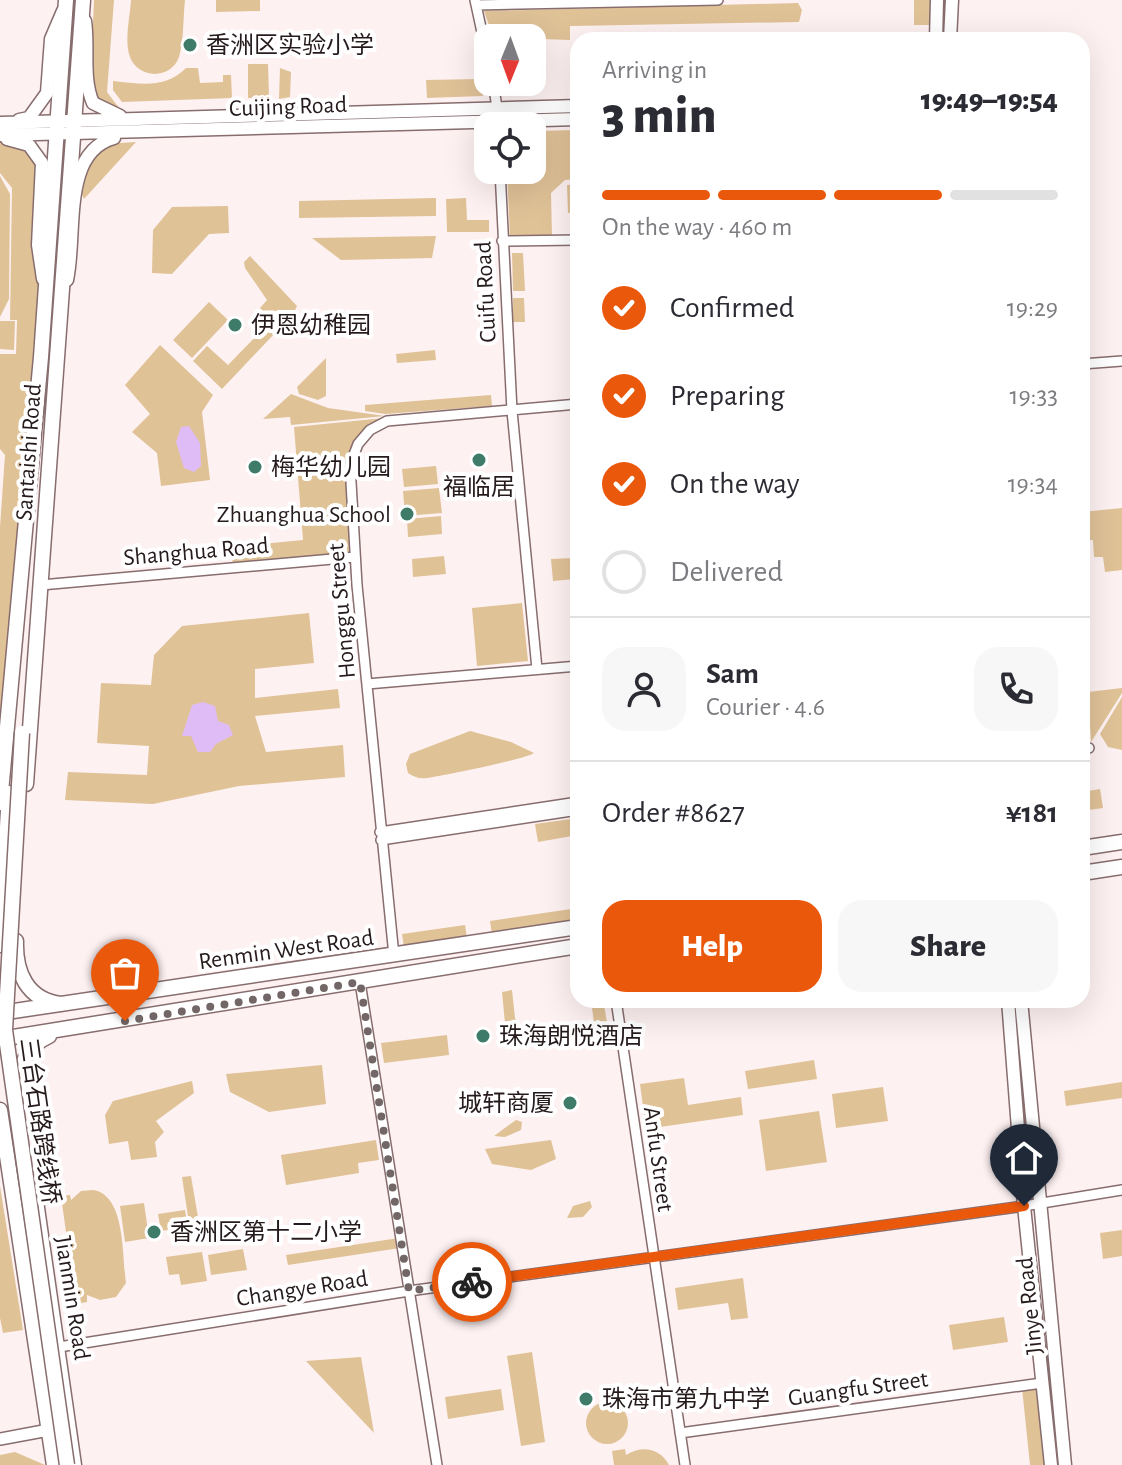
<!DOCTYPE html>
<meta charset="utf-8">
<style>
:root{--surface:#fff;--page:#f7f7f7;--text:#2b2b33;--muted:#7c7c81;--line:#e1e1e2;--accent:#ea580c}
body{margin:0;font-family:"Alegreya Sans","Noto Sans SC",sans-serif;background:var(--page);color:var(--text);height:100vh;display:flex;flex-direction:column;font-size:30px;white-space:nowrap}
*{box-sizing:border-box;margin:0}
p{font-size:26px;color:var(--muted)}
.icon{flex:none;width:44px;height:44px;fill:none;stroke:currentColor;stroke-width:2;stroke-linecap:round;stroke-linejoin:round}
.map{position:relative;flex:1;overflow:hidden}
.side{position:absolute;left:570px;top:32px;width:520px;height:976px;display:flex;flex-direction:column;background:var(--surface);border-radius:24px;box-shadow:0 8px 32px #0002}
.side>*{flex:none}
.needle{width:52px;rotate:181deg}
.tools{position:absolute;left:474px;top:24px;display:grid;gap:16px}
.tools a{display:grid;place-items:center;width:72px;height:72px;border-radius:16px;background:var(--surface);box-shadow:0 8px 32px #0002;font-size:40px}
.pin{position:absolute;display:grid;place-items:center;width:68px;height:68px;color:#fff;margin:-82px -34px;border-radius:50% 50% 50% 0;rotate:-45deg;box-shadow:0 0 8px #0007}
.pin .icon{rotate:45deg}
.courier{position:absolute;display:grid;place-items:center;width:80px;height:80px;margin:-40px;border:6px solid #ea580c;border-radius:50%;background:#fff;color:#222;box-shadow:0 2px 10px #0007}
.head em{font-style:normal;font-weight:800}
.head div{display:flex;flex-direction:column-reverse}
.head{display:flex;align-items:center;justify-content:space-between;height:136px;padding:0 32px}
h1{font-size:52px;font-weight:800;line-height:60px}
.bar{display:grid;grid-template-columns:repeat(4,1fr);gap:12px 8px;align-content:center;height:96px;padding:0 32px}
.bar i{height:10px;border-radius:6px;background:var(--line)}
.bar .selected{background:var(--accent)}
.bar p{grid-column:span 4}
.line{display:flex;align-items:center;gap:20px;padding:0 32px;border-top:2px solid var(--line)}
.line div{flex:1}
.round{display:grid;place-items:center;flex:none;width:84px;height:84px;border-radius:24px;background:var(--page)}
ol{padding:0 32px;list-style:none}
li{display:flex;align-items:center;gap:24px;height:88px}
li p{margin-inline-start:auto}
li .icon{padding:8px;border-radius:50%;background:var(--accent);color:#fff;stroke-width:4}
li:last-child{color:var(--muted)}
li i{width:44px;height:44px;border:4px solid var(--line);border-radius:50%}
.cta{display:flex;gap:16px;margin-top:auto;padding:16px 32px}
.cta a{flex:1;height:92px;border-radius:24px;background:var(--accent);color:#fff;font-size:32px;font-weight:800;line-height:92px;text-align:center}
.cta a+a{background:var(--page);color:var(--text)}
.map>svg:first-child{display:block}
</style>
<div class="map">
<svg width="1122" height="1465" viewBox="0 0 1122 1465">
<rect width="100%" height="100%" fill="#fef1f2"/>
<path fill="#e0c297" d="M94,0H114L107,92L119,108L99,102L90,86Z
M131,0H185C183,18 184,40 179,57C171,80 138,79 130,57C124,41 130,17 131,0Z
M216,0H260V11L216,12Z
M914,0H931L930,25H914Z
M798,3L802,10L799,22L570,26V40L512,38L491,31L484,11Z
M248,64H268L269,98H248Z
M186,68H198L200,83L223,82V75H231L232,98L122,102L113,90V81C141,84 165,89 186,68Z
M280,68L291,72L290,97L279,99Z
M479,79L483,96L427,98L426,80Z
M578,130V179L565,180L551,193L552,237L510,239L507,170H532V131Z
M0,138L38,154L44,288L0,791V527L5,455L0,449V354H16L17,320H10L12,188L0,173Z
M136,142L84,199C73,177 92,161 105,144Z
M0,176L10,194L9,299L0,317Z
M578,184V212L568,213L567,185Z
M436,198V216L299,218V201Z
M466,198L467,220H489V232H447L446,199Z
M228,206L229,233L209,234L172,274L152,273L153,230L172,207Z
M436,236L432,258L341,260L312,238Z
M512,253H523L525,291H513Z
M250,256L297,306L293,314L222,389L193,361L207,346L228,365L272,320L260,308L267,300L245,268L244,262Z
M513,298H524L525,322H513Z
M209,302L228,320L192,358L173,340Z
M0,321H15L14,350L0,349Z
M160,345L213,395L202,412L210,480L161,486L157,453L132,432L150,414L125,385Z
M435,350L436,360L397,363L396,354Z
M326,358V396L318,400L299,394L297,387Z
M291,394L328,408L385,416L291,425L290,417L263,419Z
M491,395L492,406L385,414L365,411V405Z
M384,418L355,444L345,464L351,554L233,565L231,547L303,540L294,427Z
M436,466L438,484L404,487L402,469Z
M439,488L442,513L405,516L403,491Z
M1122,508V570L1105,572L1103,557H1094L1093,540L1082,541V512Z
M441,516L442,534L408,537L407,519Z
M444,556L446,574L413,577L412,559Z
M573,558L575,579L553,581L551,559Z
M522,603L528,661L477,666L472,608Z
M309,613L314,663L255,669V698L338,689L340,708L255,716L266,752L343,745L345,777L239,786L153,804L65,800L68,772L147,775L149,746L97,743L101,683L151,685L154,655L182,626Z
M1122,688V693L1091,742L1088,692Z
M1122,697V750L1108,747L1100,734Z
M470,731L511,742L534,753C527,759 441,776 427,778C419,779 414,777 408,773L406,764L410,754Z
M1100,789L1103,808L1082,811V792Z
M578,818V835L538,842L535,824Z
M578,908V922L492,935L490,921Z
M465,925L467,938L404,947L402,934Z
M512,990L515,1018L526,1033L594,1023L591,1000H603L609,1033L516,1048L506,1034L502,992Z
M447,1035L449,1055L384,1063L381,1043Z
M814,1060L817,1079L748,1089L745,1071Z
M322,1065L326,1104L269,1112L230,1092L226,1074Z
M684,1078L688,1105L741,1097L743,1115L646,1129L640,1084Z
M192,1081L194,1093L156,1121L164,1132L155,1142L157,1157L131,1160L128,1141L109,1144L105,1115L113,1101Z
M1122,1082V1098L1066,1106L1064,1091Z
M883,1087L888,1121L836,1128L832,1094Z
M819,1111L827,1162L766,1171L759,1120Z
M516,1120L522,1122L521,1130L505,1137L494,1136Z
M376,1140L379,1160L358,1163L359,1173L286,1185L281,1155Z
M551,1140L556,1159L531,1170L492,1164L485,1149Z
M191,1176L201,1235L191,1236L182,1177Z
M0,1186L23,1330L3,1333L0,1318Z
M93,1190C126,1195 122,1256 126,1283L116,1297L100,1300L87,1295V1302L76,1304L61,1196L70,1195L71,1200L81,1191Z
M590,1201L592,1207L583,1217L567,1218L573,1206Z
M144,1203L149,1238L125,1242L120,1206Z
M185,1210L188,1227L161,1231L158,1214Z
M1122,1230V1256L1103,1259L1100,1233Z
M399,1238L400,1248L288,1265L286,1255Z
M243,1249L247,1270L211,1275L208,1255Z
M202,1252L207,1281L181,1285L179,1274L169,1275L166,1257Z
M743,1278L748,1318L731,1320L728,1303L678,1310L675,1288Z
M1004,1317L1008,1342L953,1350L949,1325Z
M532,1352L545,1442L521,1446L507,1356Z
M361,1357L374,1433L306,1361Z
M1040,1387L1048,1465H1030L1022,1388Z
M501,1389L504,1410L448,1419L445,1397Z
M586 1423a21 21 0 1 1 42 0a21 21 0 1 1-42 0Z
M625,1449L626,1455C642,1445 660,1448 669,1465H614L612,1451Z
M15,1452L45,1465H0V1455Z"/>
<path fill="#e0bcf6" d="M189,426L200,443L201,466L194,472L184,468L176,442L181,427Z
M203,702L215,706L218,721L229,725L233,735L216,744L210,752H198L191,736H182L192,705Z"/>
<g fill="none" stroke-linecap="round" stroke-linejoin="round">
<g stroke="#876d6e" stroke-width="12">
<path id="minor" d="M475,0L488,60
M476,5L718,0
M493,82L498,114
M500,170L512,411L537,669
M502,241L578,240
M1082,364L1122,361
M41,585L355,557
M367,684L578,666
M1082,748H1089
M380,832L578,802
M381,840L578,810
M394,956L357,585L350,465L358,444L370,430L387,421L578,404
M360,982L437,1465
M616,1000L685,1465
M59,1347L409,1291L1024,1206L1122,1190
M680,1433L1042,1383"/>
</g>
<g stroke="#876d6e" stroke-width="14">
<path id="tertiary" d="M0,1439L54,1429"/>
</g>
<g stroke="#876d6e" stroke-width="15">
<path id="secondary" d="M85,21C89,48 82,78 93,103L120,116
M936,40L937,0
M950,40L952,0
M19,120L29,118L47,93L51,39L63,11
M0,123L578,106
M0,135L578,119
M7,139L29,145L42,163L38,245L43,279
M67,280C77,235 61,152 114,138
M1008,1000L1024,1206L1051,1465
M1021,1000L1065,1465"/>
</g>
<g stroke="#876d6e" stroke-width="17">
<path id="primary" d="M26,784L83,0
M0,803L41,357L66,0
M1082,848L1122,842
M1082,873L1122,867
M16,941C15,972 27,1000 61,1004
M0,945L9,793
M0,1013L578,927
M0,1039L578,946
M21,1099C17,1073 23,1047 49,1036
M0,1110L54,1465
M35,1194L74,1465"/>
</g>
<use href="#minor" stroke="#fff" stroke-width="9"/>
<use href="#tertiary" stroke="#fff" stroke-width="11"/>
<use href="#secondary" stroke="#fff" stroke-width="12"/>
<use href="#primary" stroke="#fff" stroke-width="14"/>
<g stroke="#876d6e" stroke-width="17" stroke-linecap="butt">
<path id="primary-bridge" d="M22,733L5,1030L67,1465"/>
</g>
<use href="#primary-bridge" stroke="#fff" stroke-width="14"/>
</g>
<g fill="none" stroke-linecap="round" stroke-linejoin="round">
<path stroke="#726667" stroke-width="8" stroke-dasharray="0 14.4" d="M125,1021L360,982L409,1291L472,1282"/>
<path stroke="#ea580c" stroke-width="10" d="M472,1282L1024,1206"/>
</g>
<g fill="#3e7b68" stroke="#fff" stroke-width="3">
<circle cx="190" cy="45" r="8"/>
<circle cx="235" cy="325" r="8"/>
<circle cx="479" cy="460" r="8"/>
<circle cx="255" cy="467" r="8"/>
<circle cx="407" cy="514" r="8"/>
<circle cx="483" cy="1036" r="8"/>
<circle cx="570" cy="1103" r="8"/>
<circle cx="154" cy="1232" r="8"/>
<circle cx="586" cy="1399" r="8"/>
</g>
<g text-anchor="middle" stroke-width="8" stroke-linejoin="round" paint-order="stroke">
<g font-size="24" fill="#261b1c" stroke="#fff" text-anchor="start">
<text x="206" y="53">香洲区实验小学</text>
<text x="251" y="333">伊恩幼稚园</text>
<text x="271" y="475">梅华幼儿园</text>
<text x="479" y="495" text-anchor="middle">福临居</text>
<text x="391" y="522" text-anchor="end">Zhuanghua School</text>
<text x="499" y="1044">珠海朗悦酒店</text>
<text x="554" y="1111" text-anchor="end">城轩商厦</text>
<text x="170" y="1240">香洲区第十二小学</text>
<text x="602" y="1407">珠海市第九中学</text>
</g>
<g font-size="24" fill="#261b1c" stroke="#fff">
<text transform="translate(288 106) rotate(-2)" y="8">Cuijing Road</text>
<text transform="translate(485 292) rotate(-93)" y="8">Cuifu Road</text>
<text transform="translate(28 452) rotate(-86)" y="8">Santaishi Road</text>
<text transform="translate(196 551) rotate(-5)" y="8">Shanghua Road</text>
<text transform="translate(341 611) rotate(-95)" y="8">Honggu Street</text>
<text transform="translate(286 949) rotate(-8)" y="8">Renmin West Road</text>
<text transform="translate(40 1121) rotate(82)" y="8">三台石路跨线桥</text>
<text transform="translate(659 1159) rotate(82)" y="8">Anfu Street</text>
<text transform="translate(302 1288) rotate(-9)" y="8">Changye Road</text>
<text transform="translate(73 1298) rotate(81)" y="8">Jianmin Road</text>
<text transform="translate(1029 1306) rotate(-96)" y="8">Jinye Road</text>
<text transform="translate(858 1388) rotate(-8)" y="8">Guangfu Street</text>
</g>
</g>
</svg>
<div class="tools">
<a><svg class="needle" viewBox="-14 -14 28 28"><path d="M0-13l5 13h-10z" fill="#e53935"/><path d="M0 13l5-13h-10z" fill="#7c7c81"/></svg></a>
<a><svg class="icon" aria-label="locate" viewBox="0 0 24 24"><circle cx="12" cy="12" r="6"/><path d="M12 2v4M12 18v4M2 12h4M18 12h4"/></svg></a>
</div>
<div class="pin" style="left:125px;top:1021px;background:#ea580c"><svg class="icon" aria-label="bag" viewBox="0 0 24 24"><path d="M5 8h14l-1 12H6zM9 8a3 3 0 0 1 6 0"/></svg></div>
<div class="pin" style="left:1024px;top:1206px;background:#1f2937"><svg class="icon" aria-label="home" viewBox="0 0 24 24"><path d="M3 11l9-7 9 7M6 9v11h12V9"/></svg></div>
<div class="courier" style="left:472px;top:1282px"><svg class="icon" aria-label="bike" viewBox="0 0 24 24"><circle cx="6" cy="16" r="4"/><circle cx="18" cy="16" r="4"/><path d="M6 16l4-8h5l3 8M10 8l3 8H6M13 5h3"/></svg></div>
<section class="side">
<div class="head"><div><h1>3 min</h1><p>Arriving in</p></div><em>19:49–19:54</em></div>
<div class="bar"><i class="selected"></i><i class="selected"></i><i class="selected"></i><i></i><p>On the way · 460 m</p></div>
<ol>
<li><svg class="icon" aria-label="check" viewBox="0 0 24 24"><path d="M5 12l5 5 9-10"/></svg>Confirmed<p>19:29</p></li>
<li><svg class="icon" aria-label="check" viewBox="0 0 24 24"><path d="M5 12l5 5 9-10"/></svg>Preparing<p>19:33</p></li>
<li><svg class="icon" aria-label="check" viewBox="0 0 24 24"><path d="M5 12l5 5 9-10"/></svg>On the way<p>19:34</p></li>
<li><i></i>Delivered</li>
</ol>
<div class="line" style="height:144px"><a class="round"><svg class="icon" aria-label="person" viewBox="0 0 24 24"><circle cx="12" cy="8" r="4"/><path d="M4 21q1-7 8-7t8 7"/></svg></a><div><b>Sam</b><p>Courier · 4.6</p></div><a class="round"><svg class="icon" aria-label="phone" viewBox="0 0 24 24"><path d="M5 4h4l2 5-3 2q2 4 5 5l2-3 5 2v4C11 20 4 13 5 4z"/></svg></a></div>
<div class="line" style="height:104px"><div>Order #8627</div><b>¥181</b></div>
<div class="cta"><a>Help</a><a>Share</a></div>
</section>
</div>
